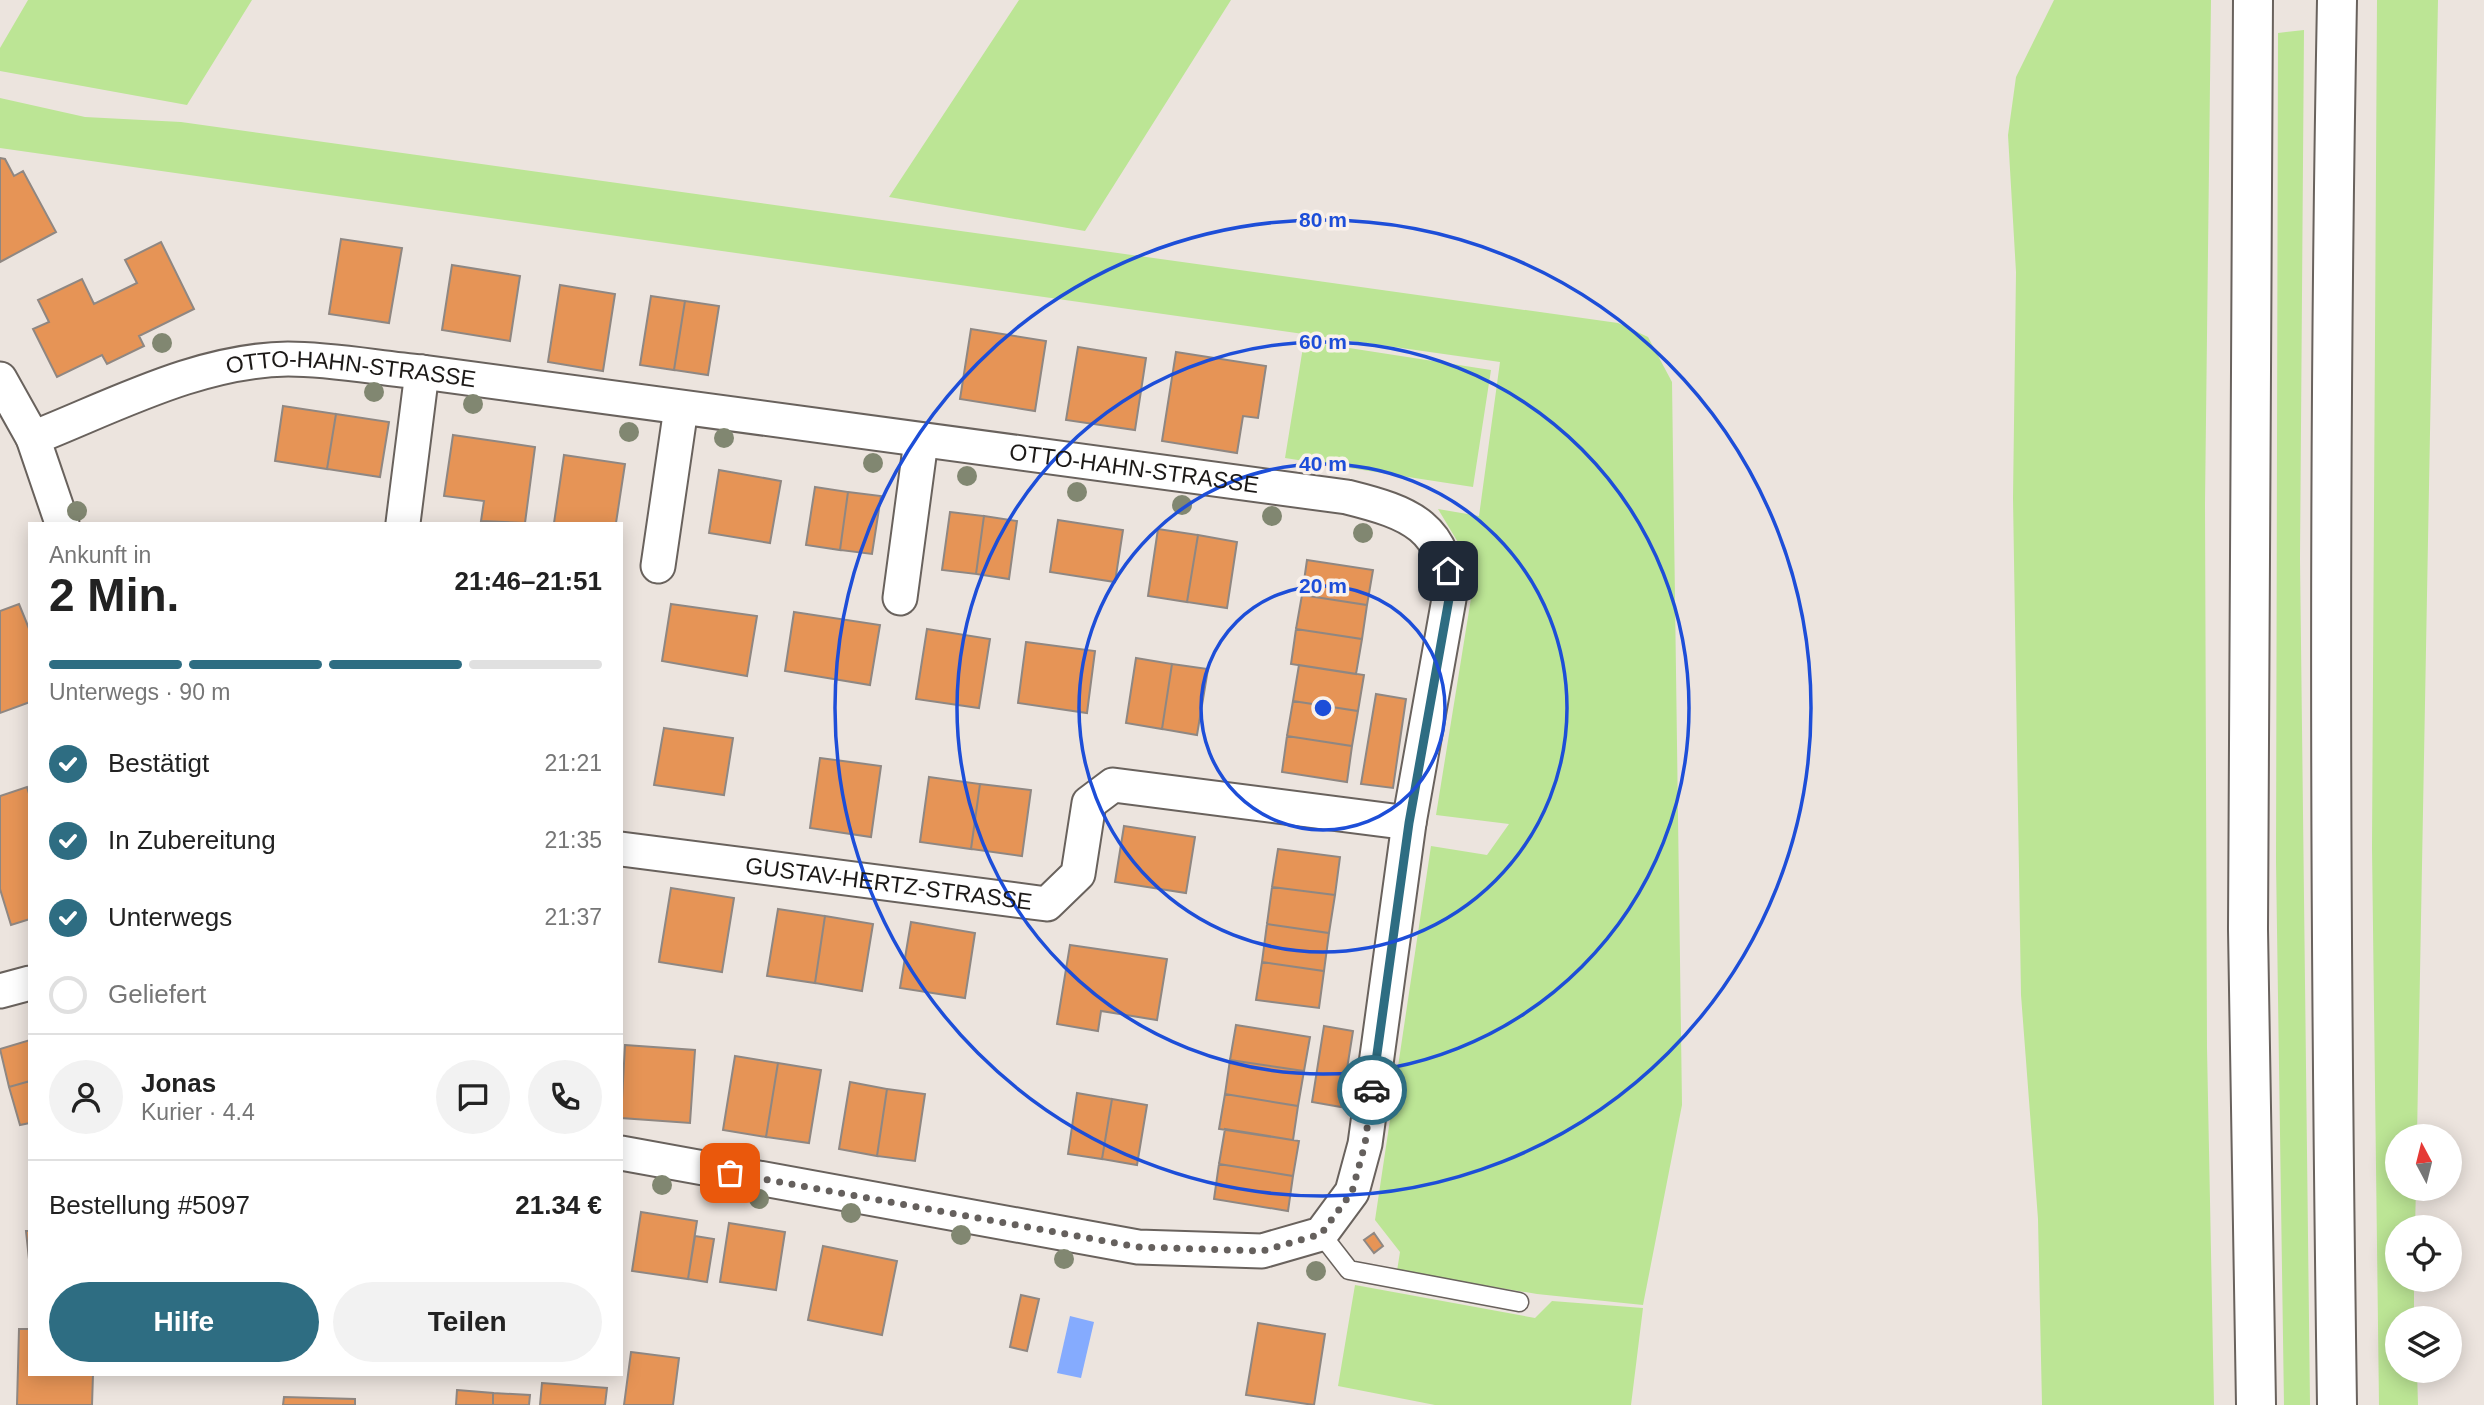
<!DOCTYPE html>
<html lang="de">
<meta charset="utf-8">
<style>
:root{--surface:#fff;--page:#f2f2f2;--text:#222;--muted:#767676;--line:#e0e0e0;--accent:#2e6d82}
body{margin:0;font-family:Arial,sans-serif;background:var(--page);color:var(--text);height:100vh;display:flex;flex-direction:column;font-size:26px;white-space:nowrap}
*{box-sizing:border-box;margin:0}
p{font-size:23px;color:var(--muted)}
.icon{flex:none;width:38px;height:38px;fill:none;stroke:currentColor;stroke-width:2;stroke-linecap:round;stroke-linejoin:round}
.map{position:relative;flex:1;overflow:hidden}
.side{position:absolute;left:28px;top:522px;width:595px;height:854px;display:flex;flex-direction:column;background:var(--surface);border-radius:0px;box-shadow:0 4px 18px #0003}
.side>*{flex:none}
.needle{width:46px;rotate:353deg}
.fabs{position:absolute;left:2385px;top:1124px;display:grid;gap:14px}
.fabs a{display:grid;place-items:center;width:77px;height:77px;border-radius:50%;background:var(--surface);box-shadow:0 4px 18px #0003;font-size:35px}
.pin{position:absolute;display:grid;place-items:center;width:60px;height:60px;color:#fff;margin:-30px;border-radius:14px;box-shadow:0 4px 10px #0006}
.courier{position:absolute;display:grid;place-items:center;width:70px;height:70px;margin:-35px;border:5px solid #2e6d82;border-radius:50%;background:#fff;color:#222;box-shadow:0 2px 9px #0007}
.overview em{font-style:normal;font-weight:800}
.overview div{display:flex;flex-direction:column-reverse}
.overview{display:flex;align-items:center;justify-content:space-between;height:119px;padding:0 21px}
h1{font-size:46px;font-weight:800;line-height:52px}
.bar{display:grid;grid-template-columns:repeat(4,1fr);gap:10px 7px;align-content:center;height:84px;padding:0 21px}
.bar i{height:9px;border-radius:5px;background:var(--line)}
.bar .active{background:var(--accent)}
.bar p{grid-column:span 4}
.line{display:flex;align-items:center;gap:18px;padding:0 21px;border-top:2px solid var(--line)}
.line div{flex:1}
.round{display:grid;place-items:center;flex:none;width:74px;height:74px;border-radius:37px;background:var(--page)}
ol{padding:0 21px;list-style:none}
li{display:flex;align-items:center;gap:21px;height:77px}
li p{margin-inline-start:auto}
li .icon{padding:7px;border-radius:50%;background:var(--accent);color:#fff;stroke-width:4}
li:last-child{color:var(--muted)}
li i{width:38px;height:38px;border:4px solid var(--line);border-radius:50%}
.cta{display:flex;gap:14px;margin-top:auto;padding:14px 21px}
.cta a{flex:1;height:80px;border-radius:42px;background:var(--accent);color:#fff;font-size:28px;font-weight:800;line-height:80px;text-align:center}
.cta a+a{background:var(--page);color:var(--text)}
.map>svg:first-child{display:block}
</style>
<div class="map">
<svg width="2484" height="1405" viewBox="0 0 2484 1405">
<rect width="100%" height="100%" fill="#ece4de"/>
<path fill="#bce595" d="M28,0H252L187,105L0,71V48Z
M1019,0H1231L1085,231L889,197Z
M2054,0H2211L2205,504L2207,1048L2214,1405H2042L2038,1219L2021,995L2013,498L2016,272L2008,135L2016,77Z
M2377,0H2438L2417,1136H2398V1188H2416L2415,1227H2398V1279H2414V1318H2398V1370H2417L2418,1405H2379L2372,848Z
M2304,30L2300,559L2310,1405H2284L2276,862L2278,33Z
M0,98L85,117L181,122L1618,323L1648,337L1672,382L1682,1105L1643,1305L1537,1294L1397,1271L1400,1252L1375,1220L1431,846L1487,855L1509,824L1436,815L1473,586L1462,549L1438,509L1479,516L1500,362L0,148Z
M1304,341L1491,370L1473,487L1285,458Z
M1355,1285L1535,1318L1552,1301L1643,1308L1631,1405H1435L1338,1386Z"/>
<path fill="#85abfe" d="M1070,1316L1094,1322L1081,1378L1057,1373Z"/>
<path fill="#e69456" stroke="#8f8782" stroke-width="2" d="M0,158L5,159L14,176L23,171L56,232L0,262Z
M341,239L402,248L389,323L329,314Z
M161,242L194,309L139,336L144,346L107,364L102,355L57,377L33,329L49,322L38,300L82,279L94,304L137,283L125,260Z
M452,265L520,276L510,341L442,330Z
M560,285L615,294L603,371L548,362Z
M651,296L685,301L674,370L640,365Z
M685,301L719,306L708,375L674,370Z
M971,329L1046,341L1035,411L960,399Z
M1078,347L1146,358L1135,430L1066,420Z
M1176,352L1266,366L1258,418L1243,416L1237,453L1162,441Z
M283,406L336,414L327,469L275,461Z
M336,414L389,422L380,477L327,469Z
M453,435L535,447L525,523L481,521L484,501L444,496Z
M564,455L625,464L616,523H554Z
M719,470L781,481L770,543L709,533Z
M815,487L848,492L840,550L806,545Z
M848,492L881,496L872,554L840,550Z
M950,512L984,516L976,574L942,570Z
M984,516L1017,521L1009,579L976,574Z
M1058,520L1123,530L1115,582L1050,572Z
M1158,529L1198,535L1187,602L1148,596Z
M1198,535L1237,542L1227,608L1187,602Z
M1307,560L1373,570L1367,605L1302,595Z
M1302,595L1367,605L1362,639L1296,629Z
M19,604L30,631V702L0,713V611Z
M671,604L757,616L747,676L662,661Z
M794,612L880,625L870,685L785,671Z
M927,629L990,639L979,708L916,699Z
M1296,629L1362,639L1356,674L1291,664Z
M1026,642L1095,651L1087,713L1018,703Z
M1136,658L1172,664L1162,729L1126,723Z
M1172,664L1208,669L1197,735L1162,729Z
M1299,665L1364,675L1358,711L1293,701Z
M1376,694L1406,699L1393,788L1361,784Z
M1293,701L1358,711L1352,746L1287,736Z
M664,728L733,738L724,795L654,785Z
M1287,736L1352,746L1347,782L1282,772Z
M820,758L881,766L871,837L810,828Z
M929,777L980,784L971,849L920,842Z
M980,784L1031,790L1022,856L971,849Z
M27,787L30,797V919L11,925L0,889V796Z
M1124,826L1195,837L1186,893L1115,882Z
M1278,849L1340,857L1335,895L1272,887Z
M1272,887L1335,895L1329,933L1267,924Z
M671,888L734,898L722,972L659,962Z
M778,909L825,916L815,983L767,976Z
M825,916L873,924L862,991L815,983Z
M911,922L975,933L965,998L900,988Z
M1267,924L1329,933L1324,971L1262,962Z
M1070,945L1167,959L1157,1020L1101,1011L1098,1031L1057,1024Z
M1262,962L1324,971L1319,1008L1256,1000Z
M1236,1025L1310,1037L1304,1071L1230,1060Z
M1324,1026L1353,1031L1341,1107L1312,1102Z
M30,1040V1081L9,1087L0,1049Z
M625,1045L695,1050L690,1123L621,1118Z
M735,1056L778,1063L766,1137L723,1130Z
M1230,1060L1304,1071L1298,1106L1225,1094Z
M778,1063L821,1070L809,1143L766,1137Z
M30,1081V1123L20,1125L9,1087Z
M850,1082L887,1089L877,1156L839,1149Z
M887,1089L925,1094L915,1161L877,1156Z
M1077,1093L1112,1099L1102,1159L1068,1154Z
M1225,1094L1298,1106L1293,1140L1219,1129Z
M1112,1099L1147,1105L1137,1165L1102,1159Z
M1225,1129L1299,1141L1293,1176L1219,1164Z
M1219,1164L1293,1176L1288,1211L1214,1199Z
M641,1212L697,1221L688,1279L632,1271Z
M729,1223L785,1232L776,1290L720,1282Z
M26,1231H30V1269Z
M1374,1233L1383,1246L1374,1253L1364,1240Z
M695,1236L714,1239L707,1282L688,1279Z
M823,1246L897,1261L882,1335L808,1320Z
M1021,1295L1039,1299L1027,1351L1010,1347Z
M1258,1323L1325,1334L1314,1405L1246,1395Z
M19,1329H30V1374H93L92,1405H17Z
M631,1352L679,1358L673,1405H624Z
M542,1383L607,1388L605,1405H540Z
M457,1390L493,1393V1405H456Z
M493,1393L530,1395L529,1405H493Z
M284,1397L355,1399V1405H283Z"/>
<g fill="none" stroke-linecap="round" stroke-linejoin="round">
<g stroke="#69625d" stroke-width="21">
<path id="service" d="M1321,1234L1349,1270L1519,1302"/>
</g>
<g stroke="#69625d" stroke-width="37">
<g id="minor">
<path d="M0,379L33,438L62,523"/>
<path id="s1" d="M33,438C114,406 199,360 288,359C332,359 378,368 422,372L1347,497C1411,513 1447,526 1449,599L1409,823L1365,1144L1352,1192L1321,1234L1262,1251L1138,1247L621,1153"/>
<path d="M403,523L422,372"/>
<path d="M658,566L681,408"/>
<path d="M900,598L921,441"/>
<path id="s2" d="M621,849L1047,904L1078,874L1089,803L1113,785L1409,823"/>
<path d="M0,991L30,983"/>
</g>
</g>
<g stroke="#69625d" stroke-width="42">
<path id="motorway" d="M2253,0L2248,929L2256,1405
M2337,0C2328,469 2330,936 2337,1405"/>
</g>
<use href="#service" stroke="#fff" stroke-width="18"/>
<use href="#minor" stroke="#fff" stroke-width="33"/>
<use href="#motorway" stroke="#fff" stroke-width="38"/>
</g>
<g fill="#818771">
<circle cx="162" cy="343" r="10"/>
<circle cx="374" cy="392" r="10"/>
<circle cx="473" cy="404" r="10"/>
<circle cx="629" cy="432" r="10"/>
<circle cx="724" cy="438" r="10"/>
<circle cx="873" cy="463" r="10"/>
<circle cx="967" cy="476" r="10"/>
<circle cx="1077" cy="492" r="10"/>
<circle cx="1182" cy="505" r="10"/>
<circle cx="77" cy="511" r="10"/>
<circle cx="1272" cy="516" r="10"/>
<circle cx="1363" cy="533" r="10"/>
<circle cx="662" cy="1185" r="10"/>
<circle cx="759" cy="1199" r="10"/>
<circle cx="851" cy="1213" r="10"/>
<circle cx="961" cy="1235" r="10"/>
<circle cx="1064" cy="1259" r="10"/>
<circle cx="1316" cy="1271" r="10"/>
</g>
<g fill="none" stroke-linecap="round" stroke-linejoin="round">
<path stroke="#65605d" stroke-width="7" stroke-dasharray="0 12.6" d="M730,1173L1138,1247L1262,1251L1321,1234L1352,1192L1365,1144L1372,1090"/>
<path stroke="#2e6d82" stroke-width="9" d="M1372,1090L1409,823L1449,599L1448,571"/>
</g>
<g fill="none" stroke="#1d4ed8" stroke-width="3.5">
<circle cx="1323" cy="708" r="122"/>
<circle cx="1323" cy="708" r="244"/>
<circle cx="1323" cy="708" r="366"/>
<circle cx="1323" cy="708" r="488"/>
</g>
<g text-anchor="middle" stroke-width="7" stroke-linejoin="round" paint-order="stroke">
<g font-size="23" fill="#1c1917" stroke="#f9f1eb">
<text dy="8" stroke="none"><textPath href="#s1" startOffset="332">OTTO-HAHN-STRASSE</textPath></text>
<text dy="8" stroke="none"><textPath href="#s1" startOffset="1122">OTTO-HAHN-STRASSE</textPath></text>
<text dy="8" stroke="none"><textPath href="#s2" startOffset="270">GUSTAV-HERTZ-STRASSE</textPath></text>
</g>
</g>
<circle cx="1323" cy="708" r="10" fill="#1d4ed8" stroke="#f9f1eb" stroke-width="3.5"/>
<g font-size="21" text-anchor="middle" font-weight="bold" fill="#1d4ed8" stroke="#f9f1eb" stroke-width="7" stroke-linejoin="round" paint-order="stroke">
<text x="1323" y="227">80 m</text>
<text x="1323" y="349">60 m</text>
<text x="1323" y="471">40 m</text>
<text x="1323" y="593">20 m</text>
</g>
</svg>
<div class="fabs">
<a><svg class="needle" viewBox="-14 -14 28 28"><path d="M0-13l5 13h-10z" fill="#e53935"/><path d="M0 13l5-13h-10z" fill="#767676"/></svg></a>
<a><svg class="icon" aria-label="locate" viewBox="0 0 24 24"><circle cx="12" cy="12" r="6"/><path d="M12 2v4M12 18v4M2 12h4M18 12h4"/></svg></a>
<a><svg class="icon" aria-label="layers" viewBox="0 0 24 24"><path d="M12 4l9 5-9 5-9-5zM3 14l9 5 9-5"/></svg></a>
</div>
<div class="pin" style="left:730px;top:1173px;background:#ea580c"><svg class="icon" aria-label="bag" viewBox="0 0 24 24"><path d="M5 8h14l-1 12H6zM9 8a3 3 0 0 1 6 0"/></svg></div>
<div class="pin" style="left:1448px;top:571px;background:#1f2937"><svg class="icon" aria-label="home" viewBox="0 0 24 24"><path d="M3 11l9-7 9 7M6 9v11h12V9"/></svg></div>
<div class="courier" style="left:1372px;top:1090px"><svg class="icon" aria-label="car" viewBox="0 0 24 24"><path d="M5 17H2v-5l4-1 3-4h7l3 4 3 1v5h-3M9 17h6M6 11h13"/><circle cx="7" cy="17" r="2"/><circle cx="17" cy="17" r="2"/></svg></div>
<section class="side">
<div class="overview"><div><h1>2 Min.</h1><p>Ankunft in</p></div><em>21:46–21:51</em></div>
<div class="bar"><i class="active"></i><i class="active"></i><i class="active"></i><i></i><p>Unterwegs · 90 m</p></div>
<ol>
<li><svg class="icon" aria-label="check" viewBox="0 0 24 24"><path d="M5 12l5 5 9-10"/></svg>Bestätigt<p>21:21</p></li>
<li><svg class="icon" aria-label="check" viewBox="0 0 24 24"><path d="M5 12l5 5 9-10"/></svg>In Zubereitung<p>21:35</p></li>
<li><svg class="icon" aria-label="check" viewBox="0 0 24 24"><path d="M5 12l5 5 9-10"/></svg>Unterwegs<p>21:37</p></li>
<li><i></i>Geliefert</li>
</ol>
<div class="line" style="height:126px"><a class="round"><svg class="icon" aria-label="person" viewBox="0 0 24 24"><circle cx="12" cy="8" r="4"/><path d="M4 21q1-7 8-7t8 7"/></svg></a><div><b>Jonas</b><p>Kurier · 4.4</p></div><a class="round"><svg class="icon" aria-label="chat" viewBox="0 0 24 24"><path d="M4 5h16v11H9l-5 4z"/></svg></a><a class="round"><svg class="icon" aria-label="phone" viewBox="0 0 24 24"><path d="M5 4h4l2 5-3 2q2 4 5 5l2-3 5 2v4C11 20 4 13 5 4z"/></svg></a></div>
<div class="line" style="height:91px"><div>Bestellung #5097</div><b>21.34 €</b></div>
<div class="cta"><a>Hilfe</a><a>Teilen</a></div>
</section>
</div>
